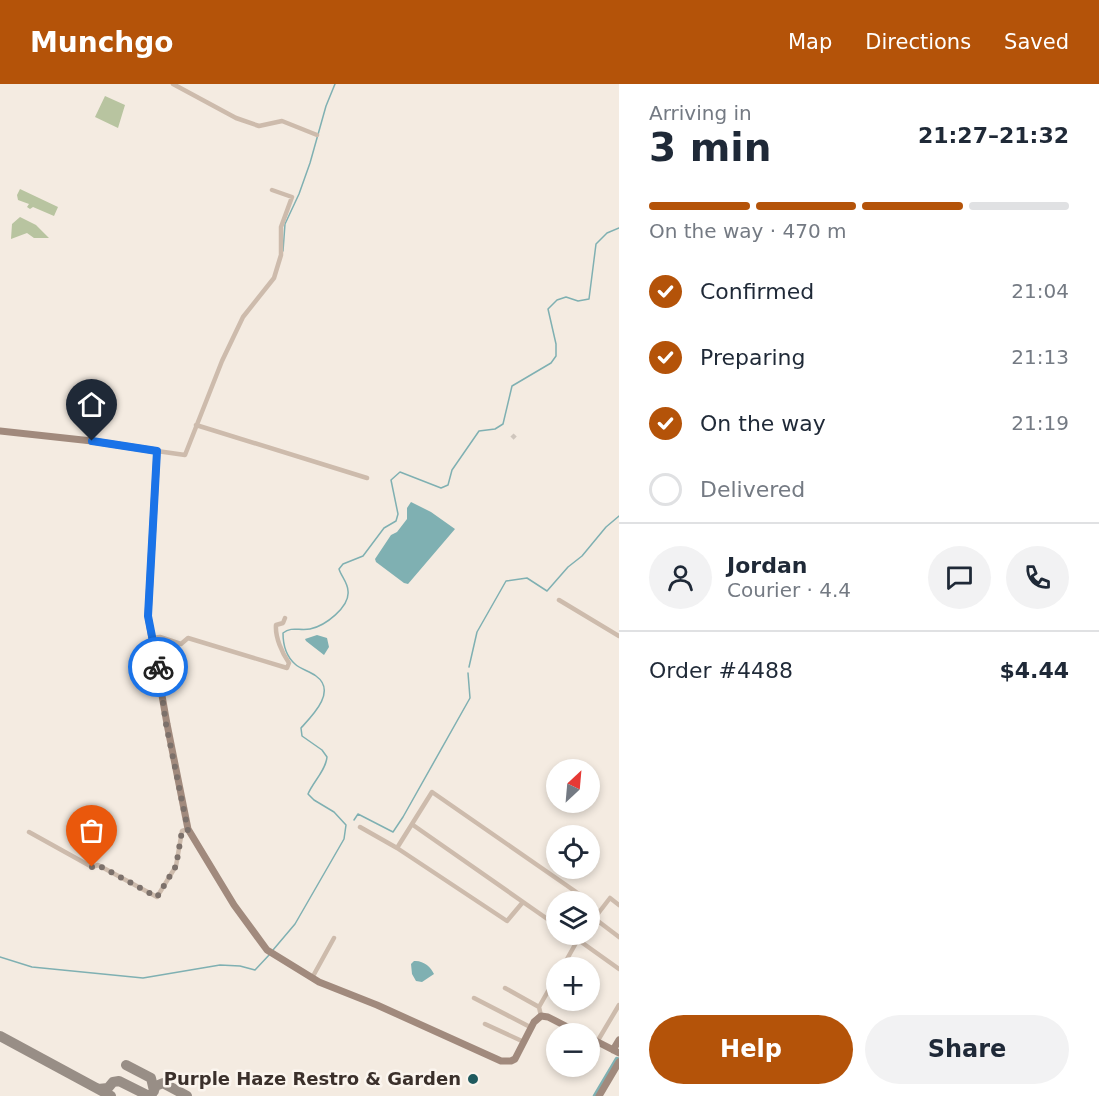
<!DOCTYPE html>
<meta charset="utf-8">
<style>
:root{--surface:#fff;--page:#f2f2f3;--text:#1f2937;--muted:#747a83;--line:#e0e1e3;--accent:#b45309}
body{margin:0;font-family:"DejaVu Sans",sans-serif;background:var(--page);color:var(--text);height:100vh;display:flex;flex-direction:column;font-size:22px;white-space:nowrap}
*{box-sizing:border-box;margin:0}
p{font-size:20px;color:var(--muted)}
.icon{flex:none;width:33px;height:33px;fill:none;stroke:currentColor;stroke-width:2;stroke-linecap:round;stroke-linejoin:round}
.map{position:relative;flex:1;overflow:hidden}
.panel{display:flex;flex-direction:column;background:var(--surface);width:480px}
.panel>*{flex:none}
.needle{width:39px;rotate:26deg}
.controls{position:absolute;left:546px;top:675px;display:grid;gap:12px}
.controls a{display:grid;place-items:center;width:54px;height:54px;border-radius:50%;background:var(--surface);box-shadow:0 3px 9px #0003;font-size:30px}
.pin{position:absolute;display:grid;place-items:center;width:51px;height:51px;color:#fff;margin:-62px -26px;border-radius:50% 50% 50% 0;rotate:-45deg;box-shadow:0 0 6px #0007}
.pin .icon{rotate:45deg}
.courier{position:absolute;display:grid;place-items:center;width:60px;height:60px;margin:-30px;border:4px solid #1a73e8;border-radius:50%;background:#fff;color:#222;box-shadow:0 2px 8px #0007}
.overview em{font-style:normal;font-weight:600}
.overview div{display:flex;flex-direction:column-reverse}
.overview{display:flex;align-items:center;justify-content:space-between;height:102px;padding:0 30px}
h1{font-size:39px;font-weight:600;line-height:45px}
.bar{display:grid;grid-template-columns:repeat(4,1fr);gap:9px 6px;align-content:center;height:72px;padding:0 30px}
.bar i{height:8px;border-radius:4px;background:var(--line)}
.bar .current{background:var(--accent)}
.bar p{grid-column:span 4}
.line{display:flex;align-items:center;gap:15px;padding:0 30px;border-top:2px solid var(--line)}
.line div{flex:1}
.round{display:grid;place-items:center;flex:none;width:63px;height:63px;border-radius:32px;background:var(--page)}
ol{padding:0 30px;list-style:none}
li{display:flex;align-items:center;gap:18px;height:66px}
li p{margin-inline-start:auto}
li .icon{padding:6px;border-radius:50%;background:var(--accent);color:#fff;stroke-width:4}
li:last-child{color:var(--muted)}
li i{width:33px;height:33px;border:3px solid var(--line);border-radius:50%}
.button{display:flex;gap:12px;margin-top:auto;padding:12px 30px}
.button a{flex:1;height:69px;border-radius:36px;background:var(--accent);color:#fff;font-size:24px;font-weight:600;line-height:69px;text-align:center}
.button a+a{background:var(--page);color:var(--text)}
header{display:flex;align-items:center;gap:36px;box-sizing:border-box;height:84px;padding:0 30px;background:var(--accent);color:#fff}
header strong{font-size:28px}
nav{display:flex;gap:33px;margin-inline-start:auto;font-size:21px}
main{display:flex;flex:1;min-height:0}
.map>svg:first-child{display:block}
</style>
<header>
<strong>Munchgo</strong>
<nav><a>Map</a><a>Directions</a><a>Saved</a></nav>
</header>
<main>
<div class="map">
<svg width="619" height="1012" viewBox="0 0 619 1012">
<rect width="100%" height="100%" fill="#f4ebe1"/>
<path fill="#b8c4a0" d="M105,12L125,21L118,44L95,33Z
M20,105L58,123L54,132L33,123L30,125L27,123L29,120L18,116L17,111Z
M20,133L36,141L49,154H34L27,149L11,155L12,140Z"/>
<path fill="#7fb0b2" d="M411,418L431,428L455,445L408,500L404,499L376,478L375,475L391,451L397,448L407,435V424Z
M317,551L327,554L329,563L324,571L306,557L305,555Z
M414,877C423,876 431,883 434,890L422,898L416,897L412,890L411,880Z"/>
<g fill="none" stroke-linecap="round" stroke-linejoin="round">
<path stroke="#7fb0b2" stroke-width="1.5" d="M283,167L285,140L299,110L310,79L326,22L335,0
M469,583L477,548L506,497L527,494L547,507L568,483L582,472L606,443L619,432
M354,736L358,730L393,748L403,733L470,614L468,589
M273,866L295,840L344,755L346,741L334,728L314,716L308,710C313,698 326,686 327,673L322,666L302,652L301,644C313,631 337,607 316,592C309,587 300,585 295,580C286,572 283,560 283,549C292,542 299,547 310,545C325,542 350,523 348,507C348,499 341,492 339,485L343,480L363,472L384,444L396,437L398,430L391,396L400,388L441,404L448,401L452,386L479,347L495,345L503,340L512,302L551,279L556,272V260L548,225L557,216L566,213L578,217L589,215L596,160L607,149L619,144
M0,873L32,883L143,894L220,881L240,882L255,886L270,870"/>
<path stroke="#7fb0b2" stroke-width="4.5" d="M595,1012L617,975"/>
<path stroke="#988e86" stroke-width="10" d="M0,952L111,1012
M126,981L151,994L154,1007
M98,1005L108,1004L113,998L119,997L149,1012
M151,1012L156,1002L163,999L187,1012"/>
<path stroke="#cfc6bd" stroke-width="4.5" stroke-dasharray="4.5 2" stroke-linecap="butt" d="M512,351L516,355"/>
<path stroke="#cdbbac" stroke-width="4.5" d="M173,0L236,34L259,42L282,37L317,51
M196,341L367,394
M157,367L185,371L222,277L243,233L274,194L281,171V143L292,113L272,106
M559,516L619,552
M152,554L160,553L181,560L188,554L287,584L289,579C282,569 275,553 276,541L283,539L285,534
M413,741L556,841
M360,743L397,764L507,837L523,818
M29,748L92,783L98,781L157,813L176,782L182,747L188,745
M397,764L432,708L579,810L575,818
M590,831L619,853
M590,840L610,814L619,821
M570,850L619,885
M562,884L581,850
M312,894L334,854
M505,904L539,923
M474,914L532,944
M541,932L539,923L556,893
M485,940L524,958
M597,958L619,921"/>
<path stroke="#a18a7d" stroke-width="7" d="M0,347L92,357L157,367L148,532L167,640L188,745L234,821L267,866L319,898L377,921L501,977H511L515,975L534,938L541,932L548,933L581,950
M590,954L619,969
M613,966L619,956
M599,1012L619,978"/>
</g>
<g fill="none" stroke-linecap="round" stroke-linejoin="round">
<path stroke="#7c716b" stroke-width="6" stroke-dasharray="0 10.8" d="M92,783L98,781L157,813L176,782L182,747L188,746L166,640L158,583"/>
<path stroke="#1a73e8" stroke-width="8" d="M92,357L157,367L148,532L158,583"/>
</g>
<circle fill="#1f5a5e" stroke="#fbf5ee" stroke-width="2" cx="473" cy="995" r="6"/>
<g text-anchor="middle" stroke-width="5" stroke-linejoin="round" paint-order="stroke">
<g font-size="18" font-weight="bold" fill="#3b302b" stroke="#fbf5ee" text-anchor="end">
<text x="461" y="1001">Purple Haze Restro &amp; Garden</text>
</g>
</g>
</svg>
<div class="controls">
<a><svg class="needle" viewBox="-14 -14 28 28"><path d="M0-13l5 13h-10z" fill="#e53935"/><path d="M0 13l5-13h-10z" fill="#747a83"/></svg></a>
<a><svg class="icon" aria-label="locate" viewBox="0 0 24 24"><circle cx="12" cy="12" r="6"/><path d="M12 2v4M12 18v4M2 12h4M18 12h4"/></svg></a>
<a><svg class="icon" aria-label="layers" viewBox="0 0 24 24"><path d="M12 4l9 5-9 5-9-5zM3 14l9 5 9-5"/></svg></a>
<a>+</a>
<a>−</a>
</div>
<div class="pin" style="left:92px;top:783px;background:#ea580c"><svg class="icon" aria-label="bag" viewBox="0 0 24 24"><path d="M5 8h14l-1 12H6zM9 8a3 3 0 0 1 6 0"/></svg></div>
<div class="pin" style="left:92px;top:357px;background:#1f2937"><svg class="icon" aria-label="home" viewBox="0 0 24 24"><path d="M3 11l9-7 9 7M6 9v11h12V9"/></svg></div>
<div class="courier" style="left:158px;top:583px"><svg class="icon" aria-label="bike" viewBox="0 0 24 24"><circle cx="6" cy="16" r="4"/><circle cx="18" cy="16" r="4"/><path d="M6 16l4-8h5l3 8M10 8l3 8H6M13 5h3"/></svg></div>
</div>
<section class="panel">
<div class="overview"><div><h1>3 min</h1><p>Arriving in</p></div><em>21:27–21:32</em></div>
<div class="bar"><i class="current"></i><i class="current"></i><i class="current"></i><i></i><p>On the way · 470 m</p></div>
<ol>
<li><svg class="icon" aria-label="check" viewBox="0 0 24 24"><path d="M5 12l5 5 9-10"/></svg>Confirmed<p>21:04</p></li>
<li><svg class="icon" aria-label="check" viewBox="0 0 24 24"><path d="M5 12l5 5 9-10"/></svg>Preparing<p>21:13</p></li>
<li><svg class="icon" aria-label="check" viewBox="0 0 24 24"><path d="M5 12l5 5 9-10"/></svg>On the way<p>21:19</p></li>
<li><i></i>Delivered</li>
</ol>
<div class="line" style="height:108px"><a class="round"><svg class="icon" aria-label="person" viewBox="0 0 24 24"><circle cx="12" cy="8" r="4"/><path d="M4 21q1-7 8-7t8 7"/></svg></a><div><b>Jordan</b><p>Courier · 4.4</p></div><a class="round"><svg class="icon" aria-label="chat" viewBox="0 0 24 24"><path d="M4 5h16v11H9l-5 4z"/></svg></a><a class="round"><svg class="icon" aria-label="phone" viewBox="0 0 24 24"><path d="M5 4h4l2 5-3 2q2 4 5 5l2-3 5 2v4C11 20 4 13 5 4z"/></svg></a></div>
<div class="line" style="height:78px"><div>Order #4488</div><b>$4.44</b></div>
<div class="button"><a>Help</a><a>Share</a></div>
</section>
</main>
